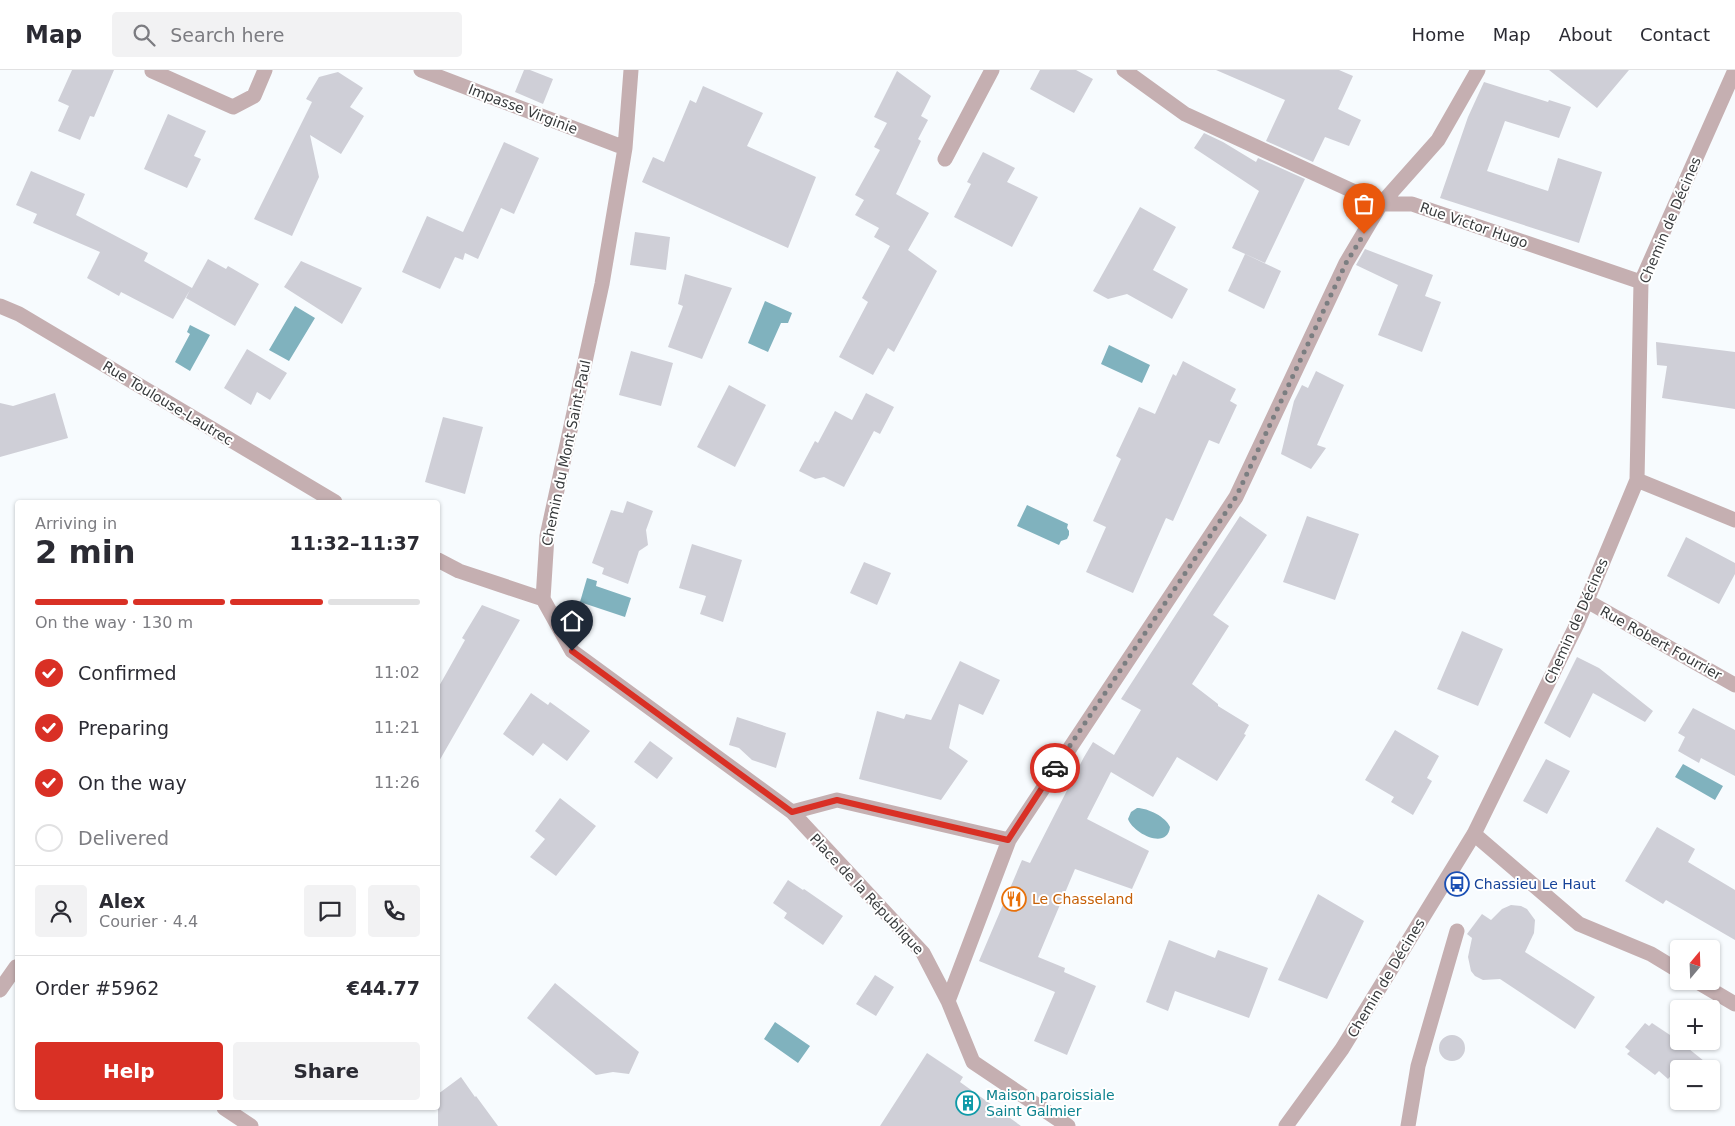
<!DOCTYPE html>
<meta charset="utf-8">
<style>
:root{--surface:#fff;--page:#f2f2f3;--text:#2b2b33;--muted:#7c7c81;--line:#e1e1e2;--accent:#d93025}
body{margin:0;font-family:"DejaVu Sans",sans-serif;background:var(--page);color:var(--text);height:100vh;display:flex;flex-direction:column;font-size:19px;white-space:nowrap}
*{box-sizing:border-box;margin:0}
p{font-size:16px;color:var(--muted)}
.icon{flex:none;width:28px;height:28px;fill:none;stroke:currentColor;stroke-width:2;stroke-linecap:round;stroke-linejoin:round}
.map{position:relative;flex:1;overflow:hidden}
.drawer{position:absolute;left:15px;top:430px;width:425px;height:610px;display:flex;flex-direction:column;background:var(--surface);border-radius:5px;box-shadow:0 1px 4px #0004}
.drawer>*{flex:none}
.needle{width:32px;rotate:19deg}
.fabs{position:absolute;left:1670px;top:870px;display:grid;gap:10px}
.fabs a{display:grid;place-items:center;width:50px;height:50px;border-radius:5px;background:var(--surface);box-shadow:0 1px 4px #0004;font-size:25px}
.pin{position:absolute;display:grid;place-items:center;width:42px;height:42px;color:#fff;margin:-51px -21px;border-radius:50% 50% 50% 0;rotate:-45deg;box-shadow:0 0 5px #0007}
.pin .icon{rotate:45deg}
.courier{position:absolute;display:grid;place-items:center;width:50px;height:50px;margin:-25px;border:4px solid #d93025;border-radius:50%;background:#fff;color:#222;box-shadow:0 1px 6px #0007}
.overview em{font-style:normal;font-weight:800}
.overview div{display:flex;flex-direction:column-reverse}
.overview{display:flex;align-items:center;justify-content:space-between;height:85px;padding:0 20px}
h1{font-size:32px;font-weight:800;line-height:38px}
.bar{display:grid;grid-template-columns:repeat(4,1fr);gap:8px 5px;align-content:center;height:60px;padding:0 20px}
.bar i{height:6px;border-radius:4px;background:var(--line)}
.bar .on{background:var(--accent)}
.bar p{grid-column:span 4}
.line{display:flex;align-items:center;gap:12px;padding:0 20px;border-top:1px solid var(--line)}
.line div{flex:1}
.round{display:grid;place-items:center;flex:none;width:52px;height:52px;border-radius:5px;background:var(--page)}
ol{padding:0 20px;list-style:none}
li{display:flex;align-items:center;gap:15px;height:55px}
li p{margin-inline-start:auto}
li .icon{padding:5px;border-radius:50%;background:var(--accent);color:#fff;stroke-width:4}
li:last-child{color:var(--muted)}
li i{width:28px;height:28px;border:2px solid var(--line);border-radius:50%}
.primary-button{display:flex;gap:10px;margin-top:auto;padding:10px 20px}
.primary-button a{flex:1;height:58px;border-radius:5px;background:var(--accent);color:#fff;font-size:20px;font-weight:800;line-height:58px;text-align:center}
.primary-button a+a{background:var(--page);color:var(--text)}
header{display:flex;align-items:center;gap:30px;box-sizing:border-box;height:70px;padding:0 25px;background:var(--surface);border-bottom:1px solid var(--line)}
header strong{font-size:24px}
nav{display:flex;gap:28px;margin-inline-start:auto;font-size:18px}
.search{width:350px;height:45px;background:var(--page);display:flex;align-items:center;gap:12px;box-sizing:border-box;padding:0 18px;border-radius:5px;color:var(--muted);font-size:19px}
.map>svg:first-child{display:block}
</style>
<header>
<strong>Map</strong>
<div class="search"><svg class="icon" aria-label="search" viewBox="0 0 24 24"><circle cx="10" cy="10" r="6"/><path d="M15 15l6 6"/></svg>Search here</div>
<nav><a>Home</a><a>Map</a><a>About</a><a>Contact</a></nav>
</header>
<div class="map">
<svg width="1735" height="1056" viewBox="0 0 1735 1056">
<rect width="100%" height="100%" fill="#f7fbfe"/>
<path fill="#80b2be" d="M765,231L792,243L788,253H781L768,282L748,273Z
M295,236L315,248L289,291L269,280Z
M190,255L210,265L190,301L175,292L190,264L187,262Z
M1109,275L1150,295L1142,313L1101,294Z
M1027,435L1068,454L1067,458L1069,461V465L1067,469L1061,471L1059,475L1017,456Z
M587,508L597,511L596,516L631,528L625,547L580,532Z
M1683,694L1723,716L1715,730L1675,707Z
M1137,738C1148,738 1166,747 1170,757C1167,781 1133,763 1128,749L1131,742Z
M775,952L810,976L798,993L764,969Z"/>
<path fill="#cfcfd7" d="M72,0H114L94,47L90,46L80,70L58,61L69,36L58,31Z
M524,0H530L553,9L543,34L515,22Z
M1040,0H1076L1093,9L1074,43L1030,19Z
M1216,0H1339L1353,6L1338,39L1361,50L1349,76L1325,67L1313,92L1266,71L1285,30Z
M1549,0H1629L1597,38Z
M897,1L931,26L921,46L928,50L918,69L921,71L896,124L929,143L908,180L937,201L894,282L888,278L873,305L839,287L868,232L862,228L890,176L874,167L879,158L855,145L864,130L855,125L880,80L874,77L887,53L874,47Z
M338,2L363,18L350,37L364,46L341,84L310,65L319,107L292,166L254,149L312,32L306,29L319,7Z
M1484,12L1548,32L1549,30L1571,37L1559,68L1505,51L1487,101L1548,121L1558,88L1602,102L1579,173L1440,128L1468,47Z
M703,16L763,43L747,76L816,107L788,178L642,112L653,87L664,92L690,30L696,33Z
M168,44L206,61L194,86L201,89L187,118L144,99Z
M1204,63L1223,72L1256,92L1258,88L1305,109L1265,193L1232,178L1259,121L1194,78Z
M504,72L539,88L514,144L501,138L478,189L465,183L463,190L455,187L440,219L402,202L427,146L463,162Z
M983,82L1015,98L1007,112L1038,127L1012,177L954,147L971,114L967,112Z
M31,101L85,124L76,145L148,183L144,191L192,218L208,189L226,199L228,196L259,214L235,256L186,228L190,220L173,249L121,222L119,226L87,208L100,182L33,153L37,144L16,135Z
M1140,137L1176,157L1153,200L1188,219L1172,249L1127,224L1108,229L1093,221Z
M635,162L670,167L666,200L630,195Z
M1365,179L1433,205L1425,226L1441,232L1422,282L1378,265L1398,215L1356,195Z
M1245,184L1281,201L1264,239L1228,221Z
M301,191L362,218L342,254L284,217Z
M685,204L732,218L702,289L668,277L683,236L678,234Z
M1656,272L1735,282V339L1662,328L1667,296L1657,295Z
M247,279L287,303L270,330L257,322L251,335L224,318Z
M631,281L673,293L661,336L619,325Z
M1183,291L1236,319L1230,331L1237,335L1219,374L1209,370L1173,451L1166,448L1133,523L1086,502L1106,457L1093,451L1121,389L1116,386L1139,337L1155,344L1173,304L1176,306Z
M1316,301L1344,315L1317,375L1326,378L1311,399L1281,384L1294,331L1302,315L1308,318Z
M729,315L766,335L735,397L697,377Z
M55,323L68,368L0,387V333L13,336Z
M866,323L894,337L880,364L874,361L844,417L824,407L815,409L799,401L815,371L818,373L835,341L852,350Z
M443,347L483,357L465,424L425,412Z
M627,431L653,441L646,460L648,475L639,481L628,514L602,504L604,498L592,493L611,440L623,443Z
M1240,446L1267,465L1213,545L1229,556L1192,614L1218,634V636L1249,655L1244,664L1246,665L1217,711L1177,687L1153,727L1111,702L1087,749L1149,781L1132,819L1075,799L1038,887L1065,898L1064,902L1096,916L1067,985L1034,971L1055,922L979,891L1022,790L1030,793L1084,687L1093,672L1114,685L1141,640L1121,629Z
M1307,446L1359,464L1335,530L1283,512Z
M1686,467L1735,493V504L1719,534L1667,506Z
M692,474L742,490L723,552L700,544L706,526L679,518Z
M864,492L891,503L877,535L850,523Z
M482,535L520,550L438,693V618L465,570L462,568Z
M1462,561L1503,579L1478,636L1437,619Z
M1577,587L1599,598L1653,641L1645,652L1593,623L1570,668L1544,653Z
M960,591L1000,610L983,645L959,634L949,678L968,691L941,730L859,709L877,641L904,649L906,644L931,650Z
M531,623L548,635L550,632L590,661L567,691L543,673L533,686L503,664Z
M1693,638L1735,660V706L1701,688L1699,693L1678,681L1685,667L1678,663Z
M737,647L786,663L776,698L752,690L739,678L729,675Z
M1395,660L1439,686L1427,708L1432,711L1413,745L1391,732L1394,727L1365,710Z
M650,671L673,688L657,709L634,692Z
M1546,689L1570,701L1547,744L1523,731Z
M560,728L596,756L556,806L530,787L545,769L535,761Z
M1657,757L1695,779L1688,792L1735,820V870L1666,830L1663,834L1625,811Z
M788,810L803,820L804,819L843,846L823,875L784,848L787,843L773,833Z
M1318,824L1364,851L1327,929L1278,910Z
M1511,835L1521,836L1527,839L1535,850L1534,863L1525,882L1595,927L1575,959L1500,909L1483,910L1475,906L1471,901L1468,887L1472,868L1467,864L1482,844L1491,850L1502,839Z
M1169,870L1215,888L1218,880L1268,898L1249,948L1175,921L1168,941L1146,932Z
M875,905L894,917L876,946L856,934Z
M555,913L639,982L629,1004L613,1002L596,1005L527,948Z
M1645,953L1649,956L1652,953L1679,971L1714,999H1677L1668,1009L1659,1001L1655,1005L1627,984L1630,981L1625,977Z
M1439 978a13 13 0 1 1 26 0a13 13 0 1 1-26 0Z
M927,983L963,1007L960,1012L1021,1056H880Z
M461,1007L475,1027L476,1026L498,1056H438V1024Z"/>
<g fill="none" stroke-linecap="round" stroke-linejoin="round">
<path stroke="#c5afb1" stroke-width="15" d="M421,0L625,78
M631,0L625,78L602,214L547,466L543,529L572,581L792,742L923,883L948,931L973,992L1068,1056
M1124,0L1185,44L1381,134H1412L1641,212
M152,1L233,37L254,26L265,0
M945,89L992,0
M0,236L19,244L335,432
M1637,410L1735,450
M438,490L459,501L543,529
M1587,531L1735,615
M792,742L837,730L1009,770
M1474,764L1579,854L1651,884L1679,901
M1696,911L1735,934
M0,920L16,897L18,899
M948,931L1009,770L1236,427L1346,193L1381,134L1438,70L1478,0
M224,1038L251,1056
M1286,1056L1342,979L1474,764L1577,554L1637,410L1641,212L1735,0
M1408,1056L1418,996L1457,861"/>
</g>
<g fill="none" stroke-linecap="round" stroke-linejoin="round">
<path stroke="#7b7e81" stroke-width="5" stroke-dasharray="0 9" d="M1055,698L1236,427L1346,193L1364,164"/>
<path stroke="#d93025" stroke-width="6" d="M572,581L792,742L837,730L1008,770L1055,698"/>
</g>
<defs>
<g id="bus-ring" transform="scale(1.25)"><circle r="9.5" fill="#fff" stroke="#1a4fb4" stroke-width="1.5"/><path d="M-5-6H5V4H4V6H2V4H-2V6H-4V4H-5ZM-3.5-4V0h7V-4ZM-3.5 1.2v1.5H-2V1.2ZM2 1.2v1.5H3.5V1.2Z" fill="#1a4fb4"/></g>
<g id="restaurant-ring" transform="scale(1.25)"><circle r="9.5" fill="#fff" stroke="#e8710a" stroke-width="1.5"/><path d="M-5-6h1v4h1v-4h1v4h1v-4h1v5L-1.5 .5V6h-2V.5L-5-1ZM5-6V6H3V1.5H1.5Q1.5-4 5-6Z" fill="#e8710a"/></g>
<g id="building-ring" transform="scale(1.25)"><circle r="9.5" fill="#fff" stroke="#0f9aa8" stroke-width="1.5"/><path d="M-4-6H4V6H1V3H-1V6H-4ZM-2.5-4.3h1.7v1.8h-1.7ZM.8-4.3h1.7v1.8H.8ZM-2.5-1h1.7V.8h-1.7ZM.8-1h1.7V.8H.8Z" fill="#0f9aa8"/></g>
</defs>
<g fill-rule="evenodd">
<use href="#bus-ring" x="1457" y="814"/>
<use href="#restaurant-ring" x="1014" y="829"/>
<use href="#building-ring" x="968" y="1033"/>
</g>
<g text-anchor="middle" stroke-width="4" stroke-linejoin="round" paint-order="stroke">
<g font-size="14" fill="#383b3d" stroke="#fff">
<text transform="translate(523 39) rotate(21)" y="5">Impasse Virginie</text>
<text transform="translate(1670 150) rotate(-67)" y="5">Chemin de Décines</text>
<text transform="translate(1474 155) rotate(19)" y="5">Rue Victor Hugo</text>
<text transform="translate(168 333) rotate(31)" y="5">Rue Toulouse-Lautrec</text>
<text transform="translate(566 383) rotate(-78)" y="5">Chemin du Mont Saint-Paul</text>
<text transform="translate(1576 551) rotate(-66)" y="5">Chemin de Décines</text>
<text transform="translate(1661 573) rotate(29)" y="5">Rue Robert Fourrier</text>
<text transform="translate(867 824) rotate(47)" y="5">Place de la République</text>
<text transform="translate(1386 908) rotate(-59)" y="5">Chemin de Décines</text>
</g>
<g font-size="14" fill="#164399" stroke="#fff" text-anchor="start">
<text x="1474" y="819">Chassieu Le Haut</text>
</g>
<g font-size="14" fill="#c56008" stroke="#fff" text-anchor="start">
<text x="1032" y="834">Le Chasseland</text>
</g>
<g font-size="14" fill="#0d838f" stroke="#fff" text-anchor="start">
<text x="986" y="1030">Maison paroissiale<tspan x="986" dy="16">Saint Galmier</tspan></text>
</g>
</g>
</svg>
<div class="fabs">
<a><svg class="needle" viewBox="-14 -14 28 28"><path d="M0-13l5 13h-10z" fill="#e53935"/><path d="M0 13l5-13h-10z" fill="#7c7c81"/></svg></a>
<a>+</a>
<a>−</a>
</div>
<div class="pin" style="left:1364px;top:164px;background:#ea580c"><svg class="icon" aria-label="bag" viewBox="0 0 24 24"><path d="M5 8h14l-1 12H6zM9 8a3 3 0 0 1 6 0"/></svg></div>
<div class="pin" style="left:572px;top:581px;background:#1f2937"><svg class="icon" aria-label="home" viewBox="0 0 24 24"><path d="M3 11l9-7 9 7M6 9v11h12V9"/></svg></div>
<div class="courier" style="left:1055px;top:698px"><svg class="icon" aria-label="car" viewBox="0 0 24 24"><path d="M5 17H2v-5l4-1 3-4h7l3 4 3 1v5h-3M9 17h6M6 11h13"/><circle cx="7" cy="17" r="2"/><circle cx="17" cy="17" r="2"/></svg></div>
<section class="drawer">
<div class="overview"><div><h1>2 min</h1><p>Arriving in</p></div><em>11:32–11:37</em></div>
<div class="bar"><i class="on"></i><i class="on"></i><i class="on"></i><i></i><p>On the way · 130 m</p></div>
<ol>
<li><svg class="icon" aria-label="check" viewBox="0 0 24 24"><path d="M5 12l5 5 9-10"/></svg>Confirmed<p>11:02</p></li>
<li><svg class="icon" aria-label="check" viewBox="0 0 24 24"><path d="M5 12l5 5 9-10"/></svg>Preparing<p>11:21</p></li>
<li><svg class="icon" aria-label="check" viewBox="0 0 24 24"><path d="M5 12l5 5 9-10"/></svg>On the way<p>11:26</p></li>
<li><i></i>Delivered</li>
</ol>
<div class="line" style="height:90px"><a class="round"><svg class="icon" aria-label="person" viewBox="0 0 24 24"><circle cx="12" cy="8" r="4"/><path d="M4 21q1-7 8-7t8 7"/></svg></a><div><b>Alex</b><p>Courier · 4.4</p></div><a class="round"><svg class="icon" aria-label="chat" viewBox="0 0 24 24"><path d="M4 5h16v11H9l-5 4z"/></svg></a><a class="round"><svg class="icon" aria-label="phone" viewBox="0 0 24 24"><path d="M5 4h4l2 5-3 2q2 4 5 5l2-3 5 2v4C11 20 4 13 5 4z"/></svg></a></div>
<div class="line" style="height:65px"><div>Order #5962</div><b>€44.77</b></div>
<div class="primary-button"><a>Help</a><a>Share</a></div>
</section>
</div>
